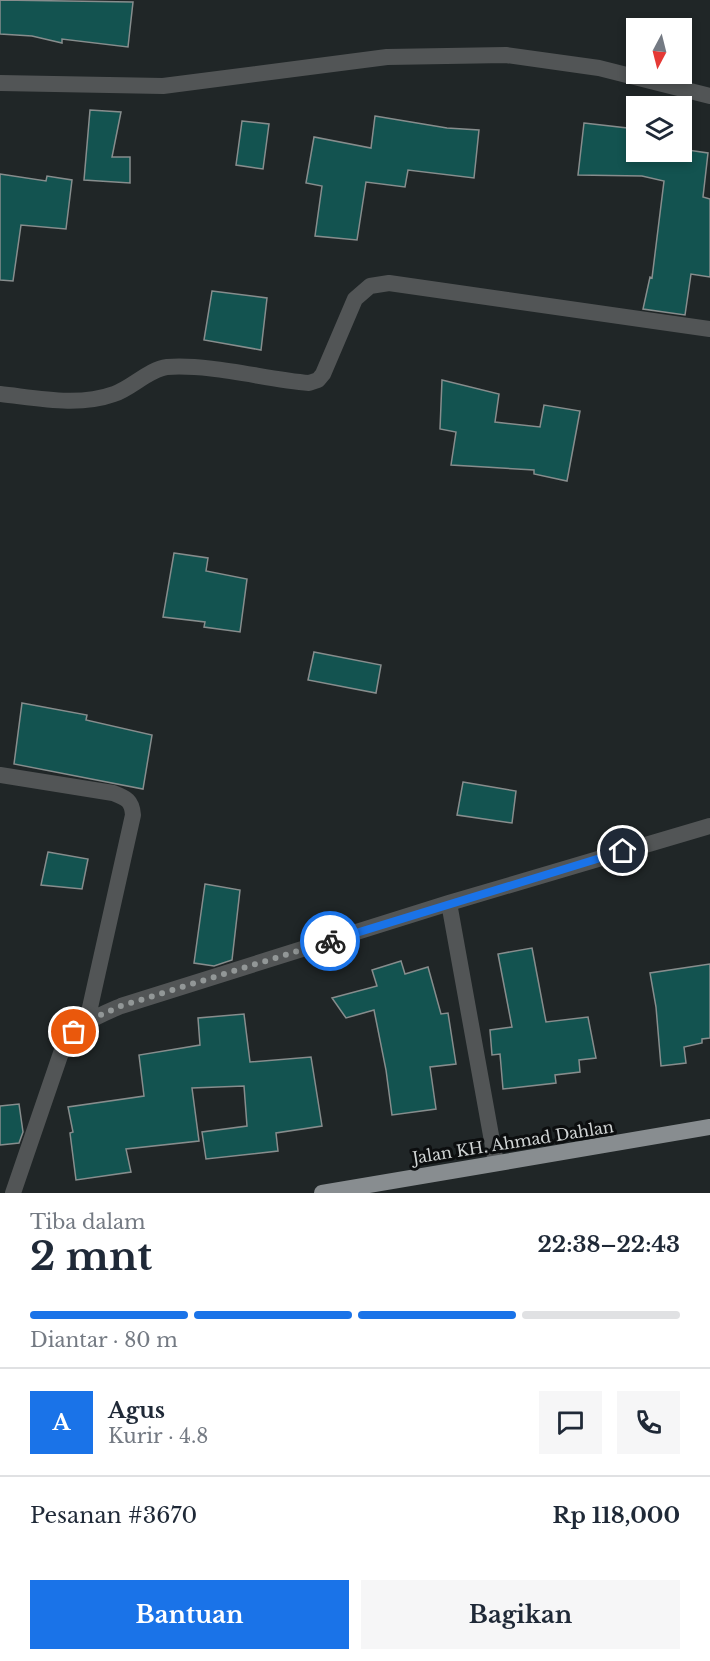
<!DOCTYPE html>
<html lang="id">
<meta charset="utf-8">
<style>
:root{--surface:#fff;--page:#f6f6f7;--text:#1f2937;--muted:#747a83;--line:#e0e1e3;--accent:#1a73e8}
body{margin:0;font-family:"Libre Baskerville",serif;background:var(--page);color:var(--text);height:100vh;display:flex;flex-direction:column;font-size:22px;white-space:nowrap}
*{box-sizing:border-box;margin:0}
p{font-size:20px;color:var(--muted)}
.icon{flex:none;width:33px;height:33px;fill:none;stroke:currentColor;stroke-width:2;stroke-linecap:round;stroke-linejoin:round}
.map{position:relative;height:1193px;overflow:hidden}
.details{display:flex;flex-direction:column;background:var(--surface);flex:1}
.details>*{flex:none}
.needle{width:39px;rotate:187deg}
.tools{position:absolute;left:626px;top:18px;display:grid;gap:12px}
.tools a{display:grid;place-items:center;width:66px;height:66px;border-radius:0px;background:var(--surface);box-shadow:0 3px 9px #0003;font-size:30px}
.pin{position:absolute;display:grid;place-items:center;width:51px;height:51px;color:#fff;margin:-26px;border:3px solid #fff;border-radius:50%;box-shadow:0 2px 6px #0007}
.courier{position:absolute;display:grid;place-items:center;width:60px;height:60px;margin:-30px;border:4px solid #1a73e8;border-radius:50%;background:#fff;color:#222;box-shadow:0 2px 8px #0007}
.overview em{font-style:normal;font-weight:800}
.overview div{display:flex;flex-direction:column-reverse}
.overview{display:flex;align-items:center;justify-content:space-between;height:102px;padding:0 30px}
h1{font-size:39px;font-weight:800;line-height:45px}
.bar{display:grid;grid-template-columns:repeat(4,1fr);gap:9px 6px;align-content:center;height:72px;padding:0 30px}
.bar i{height:8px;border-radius:4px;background:var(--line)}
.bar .active{background:var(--accent)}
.bar p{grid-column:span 4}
.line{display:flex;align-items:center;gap:15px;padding:0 30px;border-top:2px solid var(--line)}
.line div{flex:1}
.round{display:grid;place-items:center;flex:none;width:63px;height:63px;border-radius:0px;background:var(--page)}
.cta{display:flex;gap:12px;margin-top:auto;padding:12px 30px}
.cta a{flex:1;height:69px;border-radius:0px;background:var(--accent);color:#fff;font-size:24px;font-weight:800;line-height:69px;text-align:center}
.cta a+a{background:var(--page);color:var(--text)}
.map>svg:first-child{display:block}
</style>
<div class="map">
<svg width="710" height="1193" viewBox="0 0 710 1193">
<rect width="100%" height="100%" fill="#202627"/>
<path fill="#135350" stroke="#878d8d" stroke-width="1.5" d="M0,0L133,2L128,47L62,39V43L32,36L0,34Z
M90,110L121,112L112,157H130V183L84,180Z
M375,116L447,128L479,130L474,178L408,170L405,187L366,182L357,240L315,236L322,186L306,183L314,137L371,148Z
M242,121L269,124L263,169L236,165Z
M584,123L636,129V152H681V149L708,153L703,197L710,199V277L691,274L685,315L643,309L650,277L652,278L664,181L642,176L578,175Z
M0,174L46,181L47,176L72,180L66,229L21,225L13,281L0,280Z
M212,291L267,298L261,350L204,340Z
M442,380L499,394L495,422L540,427L544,405L580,411L567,481L534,474V470L451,465L456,432L440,429Z
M174,553L208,558L206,571L247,579L240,632L204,627L205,622L163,617Z
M314,652L381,665L376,693L308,680Z
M22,703L87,715L86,720L152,735L143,789L14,764Z
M463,782L516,791L512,823L457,815Z
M48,852L88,859L82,889L41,885Z
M205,884L240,890L232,960L214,966L194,963Z
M532,948L546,1022L588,1017L596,1058L579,1060L580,1072L555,1075L556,1083L503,1089L500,1054L492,1055L490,1030L512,1027L498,954Z
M401,961L405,974L428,967L441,1014L448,1013L456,1064L430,1067L436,1109L392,1115L386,1070L374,1010L346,1018L332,998L377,986L372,970Z
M710,964V1038L702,1039V1043L684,1047L686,1063L661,1066L656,1007L650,973Z
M244,1014L250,1062L311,1057L322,1126L276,1133L278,1151L206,1159L202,1132L247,1126L244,1086L192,1088L199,1141L126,1149L131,1172L76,1180L70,1133L73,1132L68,1107L144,1096L139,1055L200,1045L198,1018Z
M19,1104L23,1132L19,1143L0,1145V1106Z"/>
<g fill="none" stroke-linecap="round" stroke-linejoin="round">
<path stroke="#525556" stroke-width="16" d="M0,83L163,86L387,57L506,55L599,68L710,96
M0,394C37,398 78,407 114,394C132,388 149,369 167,367C212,364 264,379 309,383L318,380L323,374L355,299L370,286L389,283L710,329
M0,775L113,793C126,798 132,800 133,815L87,1021
M449,903L496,1163
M13,1193L62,1050C79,1023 93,1018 121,1006L449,903L710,826"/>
<path stroke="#888d90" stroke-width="16" d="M322,1193L710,1127"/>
</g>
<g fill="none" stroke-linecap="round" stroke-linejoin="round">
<path stroke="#929797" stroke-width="6" stroke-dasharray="0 10.8" d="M74,1032L87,1021L121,1006L330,941"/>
<path stroke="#1a73e8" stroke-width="8" d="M330,941L623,851"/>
</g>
<g text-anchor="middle" stroke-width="6" stroke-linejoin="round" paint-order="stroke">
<g font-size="16" fill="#d0d4d4" stroke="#0c0e0f">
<text transform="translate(513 1142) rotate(-9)" y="6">Jalan KH. Ahmad Dahlan</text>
</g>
</g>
</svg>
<div class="tools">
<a><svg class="needle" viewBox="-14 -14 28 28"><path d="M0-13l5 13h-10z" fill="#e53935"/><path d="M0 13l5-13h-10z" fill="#747a83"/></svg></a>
<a><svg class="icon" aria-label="layers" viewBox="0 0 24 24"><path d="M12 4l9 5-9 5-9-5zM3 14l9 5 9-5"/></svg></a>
</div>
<div class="pin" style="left:74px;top:1032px;background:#ea580c"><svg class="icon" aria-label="bag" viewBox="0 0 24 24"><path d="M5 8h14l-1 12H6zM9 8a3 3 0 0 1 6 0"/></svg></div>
<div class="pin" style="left:623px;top:851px;background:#1f2937"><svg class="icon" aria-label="home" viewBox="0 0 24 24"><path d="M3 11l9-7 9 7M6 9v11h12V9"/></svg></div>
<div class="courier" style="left:330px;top:941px"><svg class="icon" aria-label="bike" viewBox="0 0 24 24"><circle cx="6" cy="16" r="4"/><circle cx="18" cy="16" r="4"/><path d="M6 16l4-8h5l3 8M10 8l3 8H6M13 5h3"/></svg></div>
</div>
<section class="details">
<div class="overview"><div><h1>2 mnt</h1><p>Tiba dalam</p></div><em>22:38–22:43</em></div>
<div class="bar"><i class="active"></i><i class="active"></i><i class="active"></i><i></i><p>Diantar · 80 m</p></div>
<div class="line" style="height:108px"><b class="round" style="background:var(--accent);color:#fff">A</b><div><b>Agus</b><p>Kurir · 4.8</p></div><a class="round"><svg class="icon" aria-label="chat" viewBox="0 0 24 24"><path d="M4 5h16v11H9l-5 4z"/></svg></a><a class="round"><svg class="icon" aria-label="phone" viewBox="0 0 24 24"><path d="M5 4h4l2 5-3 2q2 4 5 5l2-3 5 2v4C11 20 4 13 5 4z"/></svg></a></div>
<div class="line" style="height:78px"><div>Pesanan #3670</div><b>Rp 118,000</b></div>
<div class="cta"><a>Bantuan</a><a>Bagikan</a></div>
</section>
